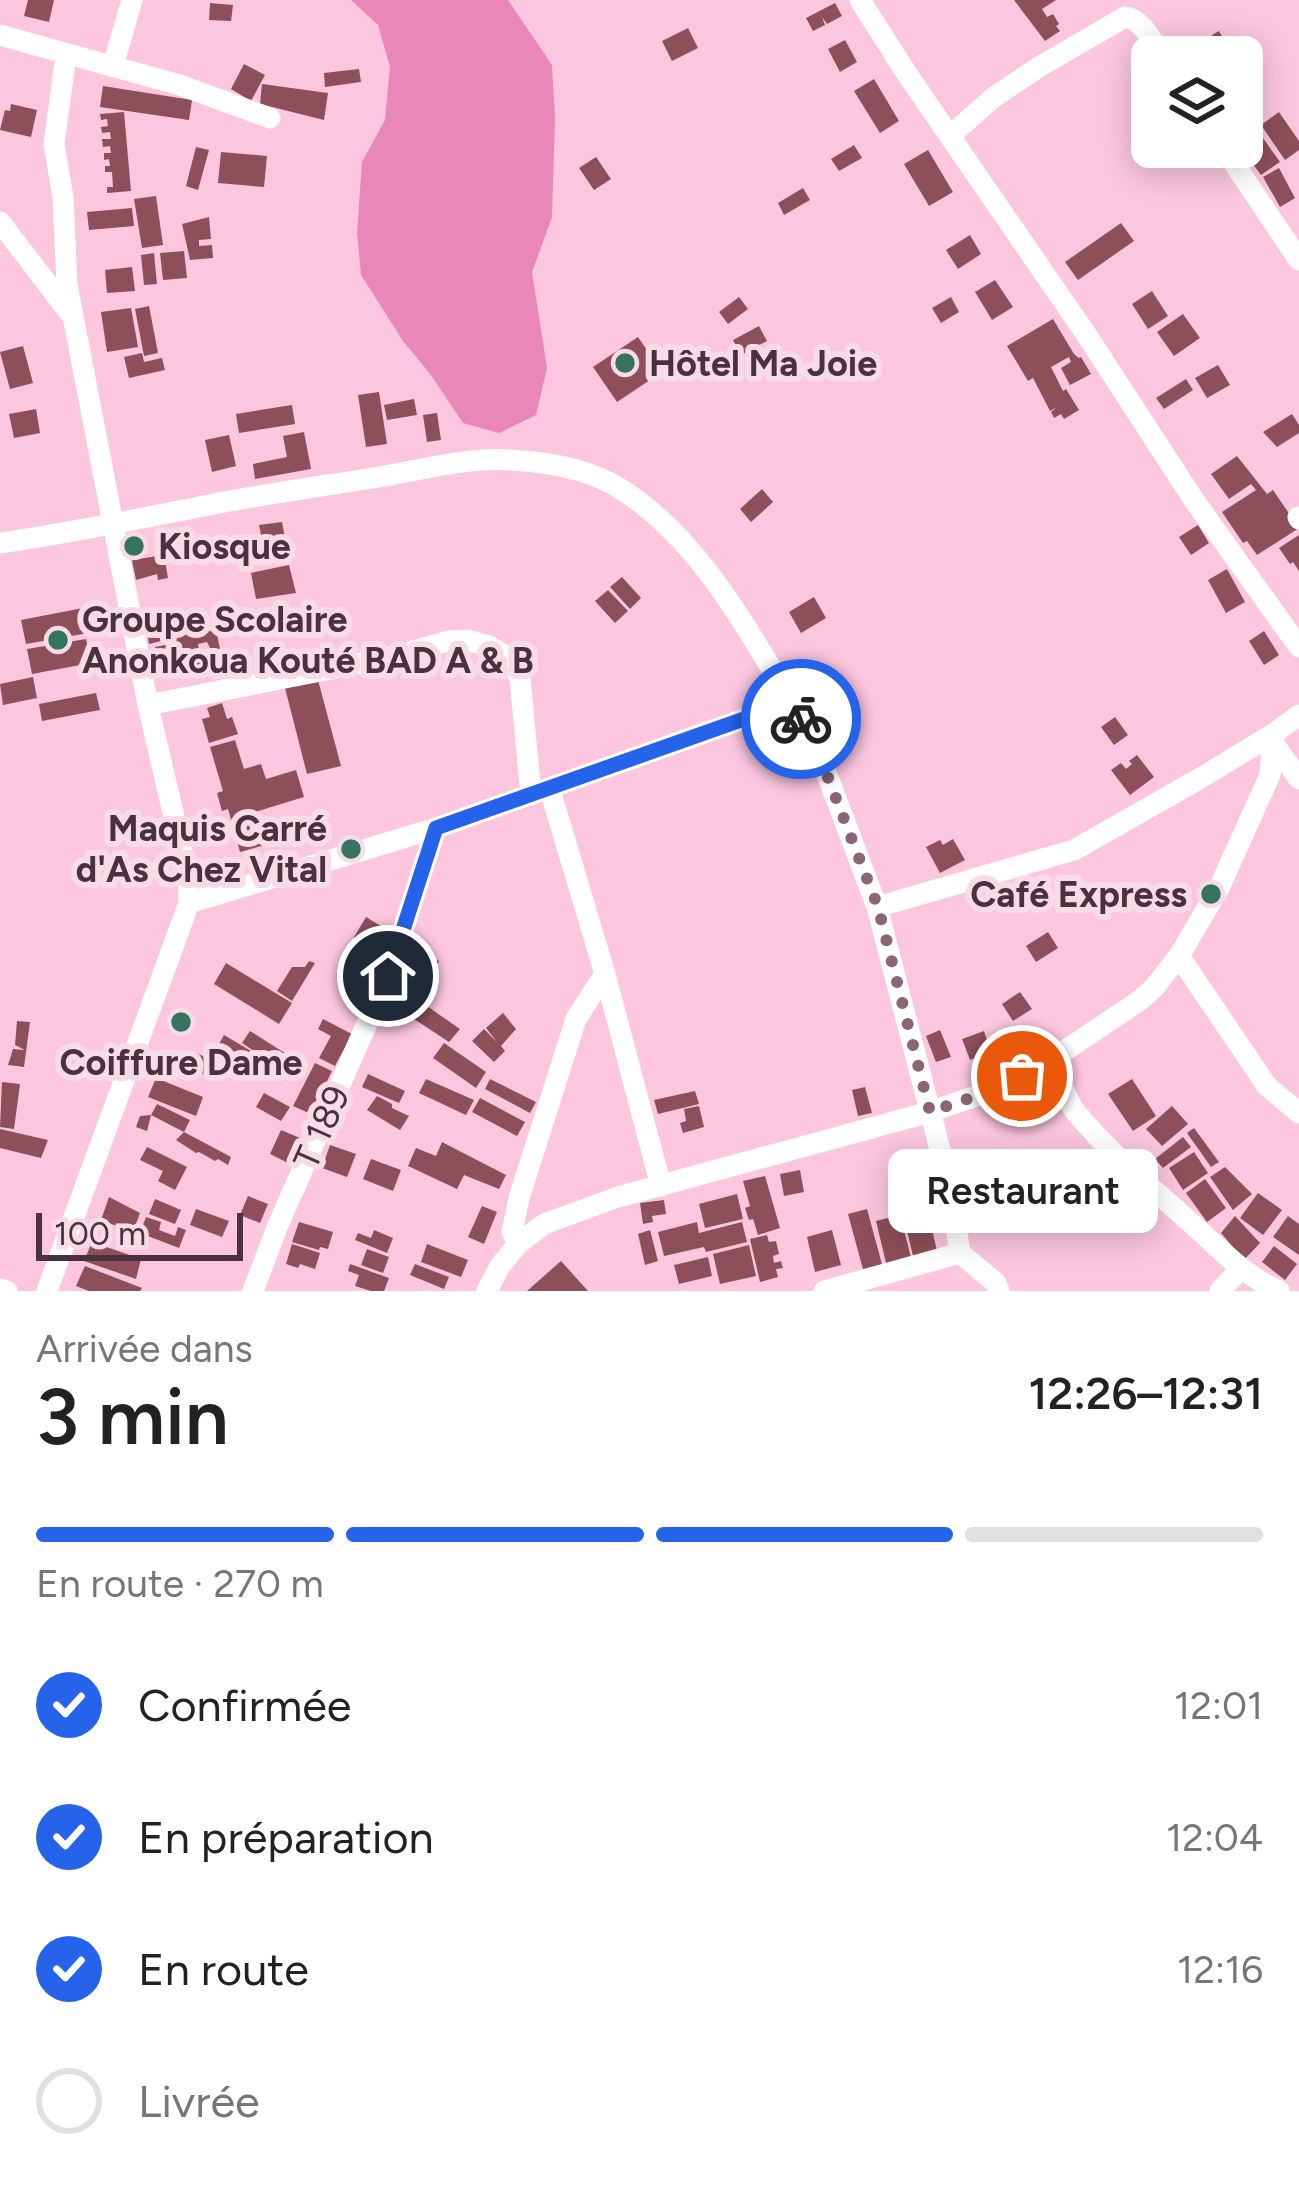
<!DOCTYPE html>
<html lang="fr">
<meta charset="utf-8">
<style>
:root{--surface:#fff;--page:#f6f6f6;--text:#222;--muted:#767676;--line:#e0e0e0;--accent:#2563eb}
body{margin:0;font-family:Figtree,sans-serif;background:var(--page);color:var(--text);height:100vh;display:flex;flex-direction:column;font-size:45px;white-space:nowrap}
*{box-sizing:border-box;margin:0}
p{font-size:39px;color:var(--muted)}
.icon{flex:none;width:66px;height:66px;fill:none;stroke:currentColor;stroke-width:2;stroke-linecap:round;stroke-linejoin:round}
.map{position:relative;height:1291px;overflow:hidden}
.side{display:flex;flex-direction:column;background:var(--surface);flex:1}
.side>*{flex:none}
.fabs{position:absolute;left:1131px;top:36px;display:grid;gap:24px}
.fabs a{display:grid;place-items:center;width:132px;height:132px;border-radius:18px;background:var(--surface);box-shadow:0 6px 30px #0003;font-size:60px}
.scale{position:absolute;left:36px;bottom:30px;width:207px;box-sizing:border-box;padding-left:12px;border:6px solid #4b313d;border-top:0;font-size:33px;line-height:42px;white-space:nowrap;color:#4b313d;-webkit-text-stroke:9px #f7dce8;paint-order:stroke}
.pin{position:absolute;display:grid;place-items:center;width:102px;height:102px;color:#fff;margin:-51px;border:6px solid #fff;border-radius:50%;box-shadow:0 3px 12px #0007}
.courier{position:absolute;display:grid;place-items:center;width:120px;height:120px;margin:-60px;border:9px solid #2563eb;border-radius:50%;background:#fff;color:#222;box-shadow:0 3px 15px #0007}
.bubble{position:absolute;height:84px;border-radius:18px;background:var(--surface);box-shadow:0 6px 30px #0003;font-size:39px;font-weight:600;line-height:84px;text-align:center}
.overview em{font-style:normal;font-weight:600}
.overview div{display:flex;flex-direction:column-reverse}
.overview{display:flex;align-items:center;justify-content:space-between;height:204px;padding:0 36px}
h1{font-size:78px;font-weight:600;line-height:90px}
.bar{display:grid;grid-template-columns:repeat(4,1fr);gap:18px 12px;align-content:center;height:144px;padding:0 36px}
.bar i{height:15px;border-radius:9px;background:var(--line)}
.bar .active{background:var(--accent)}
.bar p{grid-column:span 4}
ol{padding:0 36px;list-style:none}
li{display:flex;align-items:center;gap:36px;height:132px}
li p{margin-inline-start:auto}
li .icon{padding:12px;border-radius:50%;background:var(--accent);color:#fff;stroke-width:4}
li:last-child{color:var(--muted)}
li i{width:66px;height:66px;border:6px solid var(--line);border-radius:50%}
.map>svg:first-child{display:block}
</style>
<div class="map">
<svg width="1299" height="1291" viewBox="0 0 1299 1291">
<rect width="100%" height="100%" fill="#fbc6de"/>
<path fill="#e987b8" d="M351,0H508L552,65L555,117L552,217L532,272L547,368L536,415L499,433L463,423L431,375L403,341L361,275L357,233L362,162L385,120L390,67L378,25Z"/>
<path fill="#8d4f5a" d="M28,0H54L49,22L24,16Z
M1014,0H1056L1042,9L1047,17L1053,14L1059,24L1056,26L1060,31L1045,41Z
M210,3L233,5L231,21L209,20Z
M835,3L842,16L827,24L822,17L825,25L813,31L806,18Z
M688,28L698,48L672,61L662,41Z
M1219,31L1231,52L1222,57H1178L1195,50L1193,48L1198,45L1203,49L1200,45L1215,41L1212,35Z
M845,40L857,62L840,72L828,49Z
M244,64L265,75L251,101L231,89Z
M359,69L361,82L325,87L324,73Z
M874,79L899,121L880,133L854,91Z
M262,84L328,93L324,120L260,104Z
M103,86L192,100L189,120L100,107Z
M11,104L37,110L31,137L0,130L5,110L10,111Z
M124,112L131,191L107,193V187H113L112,172H105V166H110L109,159L104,160V153H111L110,146L103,147L102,139H111L110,132L102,133L101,127L108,126L107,119L101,120L100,114Z
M1279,112L1299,141V150L1285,160L1261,125Z
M1255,127L1280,162L1261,175L1242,149V136Z
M854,145L862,158L839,171L831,159Z
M196,147L209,150L198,190L186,186Z
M928,150L953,192L929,206L904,164Z
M221,152L267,156L264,187L218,183Z
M596,157L611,179L594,190L579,168Z
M1279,168L1295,198L1280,207L1263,177Z
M803,188L810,200L784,215L778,203Z
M156,196L163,245L142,248L134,199Z
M132,208L134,226L89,230L87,212Z
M209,217L211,239L199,240V246L212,245L213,258L190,260L182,224Z
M1121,223L1134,241L1078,280L1065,262Z
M970,235L981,254L958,269L946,250Z
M184,251L187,278L163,280L160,253Z
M154,253L157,284L144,285L141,255Z
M132,267L135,291L107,293L105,270Z
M995,280L1013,307L992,320L975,292Z
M1152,291L1168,316L1148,329L1132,304Z
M739,297L748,309L728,324L719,312Z
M951,297L959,312L941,323L932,308Z
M149,306L158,353L144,356L135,309Z
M131,308L138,347L107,352L101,312Z
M1183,314L1200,338L1174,356L1157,332Z
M1053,319L1074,354L1079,358L1081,357L1091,374L1070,385L1061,368L1071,362L1069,357L1051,367L1063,391L1066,389L1079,410L1064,419L1061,414L1054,418L1051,412L1057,407L1050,411L1033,378L1028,381L1007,346Z
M759,326L767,341L741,355L733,340Z
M638,337L662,372L617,402L593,367Z
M23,346L33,383L10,389L0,352Z
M142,353L144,362L162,358L165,370L129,378L124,357Z
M1218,365L1230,385L1207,398L1195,378Z
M1186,379L1193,390L1164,409L1156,398Z
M379,392L387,444L366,447L358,395Z
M414,399L417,415L387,420L384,405Z
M292,405L295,424L239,433L236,414Z
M36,409L40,433L14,438L9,414Z
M437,413L441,440L427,442L423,415Z
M1292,414L1299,425V433L1277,447L1263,432Z
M304,432L311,469L255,479L253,464L287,457L283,436Z
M229,435L236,466L212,472L205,440Z
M1237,456L1267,494L1273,490L1299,528L1257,555L1247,541L1243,543L1222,512L1256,490L1251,484L1229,499L1211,474Z
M762,489L773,502L751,522L740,509Z
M282,522L289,561L267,564L259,525Z
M1198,525L1209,543L1191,555L1179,537Z
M1299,535V571L1293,562L1290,564L1279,548Z
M164,555L168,578L158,580L157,574L136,580L132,560Z
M289,565L296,593L256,599L251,573Z
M1227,569L1245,602L1226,613L1208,580Z
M622,577L641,598L630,609L610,587Z
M608,590L628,611L615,623L595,601Z
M814,597L826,618L801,633L789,612Z
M83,608L88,633L26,644L21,620Z
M169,619L171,633L160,635L161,641L149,644L146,624Z
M216,630L220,649L211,650L207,642L198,644L202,670L191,672V675L160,678L155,647L165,645L164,638Z
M1264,631L1279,655L1264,665L1249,641Z
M86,639L91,663L32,674L27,649Z
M33,677L37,698L3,705L0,684Z
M318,680L341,766L307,774L285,688Z
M96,693L100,710L42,721L39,704Z
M222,703L227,719L232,717L238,734L209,743L202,719L210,717L207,708Z
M1115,717L1128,735L1114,745L1101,727Z
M235,740L244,769L261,764L266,779L296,770L304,797L255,812L265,845L240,852L228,809L222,811L217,793L223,791L210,747Z
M1137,755L1154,777L1130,795L1111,770L1121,763L1126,769L1132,764L1129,761Z
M953,839L965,860L940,873L926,847L940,840L943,845Z
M366,917L386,929L379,942L374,941L369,946L354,937Z
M1048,932L1058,948L1036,962L1026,946Z
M423,954L439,961L424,988L411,980Z
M309,961L315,963L292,1001L277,991L292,967H305Z
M226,963L292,1003L279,1024L214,984Z
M1020,992L1032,1009L1013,1021L1002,1004Z
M421,1002L460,1029L449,1042L411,1017Z
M503,1013L516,1029L501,1046L505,1051L494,1062L472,1041L484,1029L497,1042L486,1028Z
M323,1019L352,1034L335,1066L319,1058L331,1036L318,1029Z
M17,1021L30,1022L24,1067L8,1065L13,1049L25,1050L15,1045Z
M940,1030L951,1057L936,1062L926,1036Z
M250,1031L291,1057L283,1070L242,1043Z
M984,1031L991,1052L970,1060L962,1039Z
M224,1035L256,1054L244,1073L213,1055Z
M444,1043L486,1072L476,1088L433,1058Z
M197,1053L224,1068L216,1081L188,1066Z
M315,1063L332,1071L311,1114L293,1106Z
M368,1074L405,1091L399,1103L362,1087Z
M156,1078L203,1097L196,1116L148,1097Z
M426,1079L474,1100L466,1115L419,1093Z
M490,1079L536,1102L530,1113L485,1089Z
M1132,1079L1156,1116L1133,1131L1108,1094Z
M2,1082L20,1084L14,1129L0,1127Z
M865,1087L872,1113L858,1116L852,1090Z
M695,1091L699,1104L658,1114L654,1100Z
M264,1093L290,1107L281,1121L256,1107Z
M377,1096L392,1104V1108L409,1116L400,1130L367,1110Z
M480,1098L525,1122L517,1136L472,1112Z
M157,1104L190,1120L184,1132L231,1157L228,1165L218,1159L215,1161L199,1152L196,1153L176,1140L184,1132L151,1115L147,1131L136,1127L140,1116L151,1115Z
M699,1106L704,1127L683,1133L680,1123L686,1121L684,1109Z
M1172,1106L1188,1124L1162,1146L1146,1129Z
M1194,1128L1219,1162L1211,1167L1187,1133Z
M0,1129L48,1140L41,1158L0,1148Z
M281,1130L300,1138L288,1163L270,1154Z
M1183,1137L1191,1147L1163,1168L1155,1159Z
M442,1142L506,1175L499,1189L464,1175L457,1189L408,1166L416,1148L436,1156Z
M330,1145L356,1154L347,1177L322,1168Z
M147,1147L187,1167L175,1190L158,1181L163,1171L140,1160Z
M1194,1152L1208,1173L1183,1190L1169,1168Z
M371,1159L401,1170L393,1191L363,1179Z
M1225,1167L1252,1194L1233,1210L1210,1177Z
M800,1170L804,1192L784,1196L780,1174Z
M765,1176L780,1228L758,1235L753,1219L749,1220L745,1208L750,1206L743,1181Z
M1205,1179L1226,1208L1207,1222L1186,1193Z
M1258,1193L1282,1210L1263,1235L1240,1218Z
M737,1194L743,1219L705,1228L699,1204Z
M248,1196L268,1204L260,1223L240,1215Z
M109,1197L140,1213L133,1232L101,1220Z
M155,1199L181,1210L175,1224L149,1214Z
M664,1200L666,1214L652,1216L653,1222L643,1224L640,1203Z
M482,1206L497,1212L484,1244L468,1237Z
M927,1208L937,1251L913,1256L903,1214Z
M196,1209L229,1221L222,1237L190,1225Z
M867,1209L883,1268L864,1273L848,1214Z
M900,1215L912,1261L887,1267L876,1221Z
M1235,1216L1260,1243L1244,1260L1221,1233Z
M1288,1216L1299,1224V1255L1273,1237Z
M146,1217L161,1222L159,1230L175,1236L178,1227L186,1230L179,1248L140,1233Z
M299,1222L333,1232L328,1249L320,1247L319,1250L292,1242Z
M697,1222L699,1233L742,1222L747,1242L706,1252L704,1247L664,1256L658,1232Z
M374,1230L393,1238L387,1253L355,1240L358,1233L371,1238Z
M650,1230L658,1261L645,1265L638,1234Z
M832,1230L841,1265L815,1272L807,1237Z
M767,1235L769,1242L776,1241L779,1254L773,1256L774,1263L781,1261L783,1268L776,1269L778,1277L760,1282L750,1239Z
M92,1242L141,1259L136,1279L84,1261Z
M292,1244L320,1253L315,1269L300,1264L298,1268L286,1264Z
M427,1244L468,1260L461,1277L421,1262Z
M749,1245L756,1276L720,1284L713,1254Z
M1274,1246L1297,1264L1285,1280L1262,1262Z
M367,1249L389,1257L383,1273L361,1265Z
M708,1257L712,1276L679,1284L674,1265Z
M561,1261L588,1291H527Z
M350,1264L389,1278L384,1291H371L355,1286L359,1275L348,1271Z
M415,1264L449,1277L444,1289L410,1275Z
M85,1266L142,1288L140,1291H89L76,1286Z"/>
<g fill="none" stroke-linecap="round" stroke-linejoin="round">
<path stroke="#fff" stroke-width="21" d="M860,0L907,74L1086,334L1194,500L1299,647
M0,35L180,85L270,118
M113,66L132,0
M951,135L994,97L1039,67L1125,17C1143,19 1153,43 1162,57
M1223,147L1299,260
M0,222L69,312
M1298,517L1299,519
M0,543C72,533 143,518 214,504C265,494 316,487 367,479C414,472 463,457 511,460C548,462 593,470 624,491C701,542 744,625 792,702
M148,705L392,657L448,641L467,640L489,646L510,658L520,678L531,795
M1274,744L1299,779
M550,790L605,974L661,1186
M189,903L436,828L792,702L820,756L877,907L950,1188L960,1253L996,1283L999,1291
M877,907L1074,850L1199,779L1273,734L1299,715
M1179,956L1267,1086L1299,1113
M1051,1060C1062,1076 1063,1096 1075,1111C1108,1152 1151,1187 1190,1222C1217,1246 1244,1276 1279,1291
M518,1244L512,1232L519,1198L576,1019L605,974
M0,1289L7,1291
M47,1291L189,903L188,877L148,705L67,285L63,197L54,144L66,55
M253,1291L278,1225L388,976L436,828
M487,1291L500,1266L518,1244L544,1224L618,1197L930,1112L996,1089L1048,1062L1139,1001L1153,989L1179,956L1219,888L1270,775L1273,734
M824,1291L960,1253
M1220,1291L1241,1268"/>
</g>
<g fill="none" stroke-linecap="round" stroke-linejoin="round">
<path stroke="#896575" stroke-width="12" stroke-dasharray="0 21.6" d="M801,719L820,757L878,907L930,1112L996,1089L1022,1076"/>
<path stroke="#2563eb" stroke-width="15" d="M388,976L436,828L792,702L801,719"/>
</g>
<g fill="#377460" stroke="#f7dce8" stroke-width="4.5">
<circle cx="625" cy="363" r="12"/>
<circle cx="134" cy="546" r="12"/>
<circle cx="58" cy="640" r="12"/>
<circle cx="351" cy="849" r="12"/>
<circle cx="1211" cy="894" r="12"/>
<circle cx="181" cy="1022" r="12"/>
</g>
<g text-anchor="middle" stroke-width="12" stroke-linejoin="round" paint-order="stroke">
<g font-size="36" font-weight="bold" fill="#4b313d" stroke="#f7dce8" text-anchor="start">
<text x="649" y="376">Hôtel Ma Joie</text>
<text x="158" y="559">Kiosque</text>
<text x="82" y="632">Groupe Scolaire<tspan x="82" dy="41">Anonkoua Kouté BAD A &amp; B</tspan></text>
<text x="327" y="841" text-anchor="end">Maquis Carré<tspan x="327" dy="41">d'As Chez Vital</tspan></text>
<text x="1187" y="907" text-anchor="end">Café Express</text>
<text x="181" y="1075" text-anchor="middle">Coiffure Dame</text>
</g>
<g font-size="36" fill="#4b313d" stroke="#f7dce8">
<text transform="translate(321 1127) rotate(-66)" y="13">T 189</text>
</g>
</g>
</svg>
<div class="fabs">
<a><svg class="icon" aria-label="layers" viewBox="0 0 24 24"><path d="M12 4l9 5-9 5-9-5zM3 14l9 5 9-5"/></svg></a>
</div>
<div class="scale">100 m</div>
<div class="pin" style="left:1022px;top:1076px;background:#ea580c"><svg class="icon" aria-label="bag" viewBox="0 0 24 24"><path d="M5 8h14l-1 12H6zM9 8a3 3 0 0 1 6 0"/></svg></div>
<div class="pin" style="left:388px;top:976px;background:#1f2937"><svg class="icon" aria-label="home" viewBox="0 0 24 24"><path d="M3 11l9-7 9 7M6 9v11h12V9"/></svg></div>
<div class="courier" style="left:801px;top:719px"><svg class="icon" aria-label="bike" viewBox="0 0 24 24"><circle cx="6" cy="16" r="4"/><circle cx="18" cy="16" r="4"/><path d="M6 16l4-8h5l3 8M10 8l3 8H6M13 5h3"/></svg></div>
<div class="bubble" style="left:888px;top:1149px;width:270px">Restaurant</div>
</div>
<section class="side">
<div class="overview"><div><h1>3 min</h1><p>Arrivée dans</p></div><em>12:26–12:31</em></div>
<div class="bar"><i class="active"></i><i class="active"></i><i class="active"></i><i></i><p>En route · 270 m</p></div>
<ol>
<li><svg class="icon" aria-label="check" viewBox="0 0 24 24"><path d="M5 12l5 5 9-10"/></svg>Confirmée<p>12:01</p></li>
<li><svg class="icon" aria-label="check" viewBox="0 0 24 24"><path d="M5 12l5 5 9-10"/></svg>En préparation<p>12:04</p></li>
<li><svg class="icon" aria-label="check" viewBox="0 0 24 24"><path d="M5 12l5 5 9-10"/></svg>En route<p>12:16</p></li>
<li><i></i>Livrée</li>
</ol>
</section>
